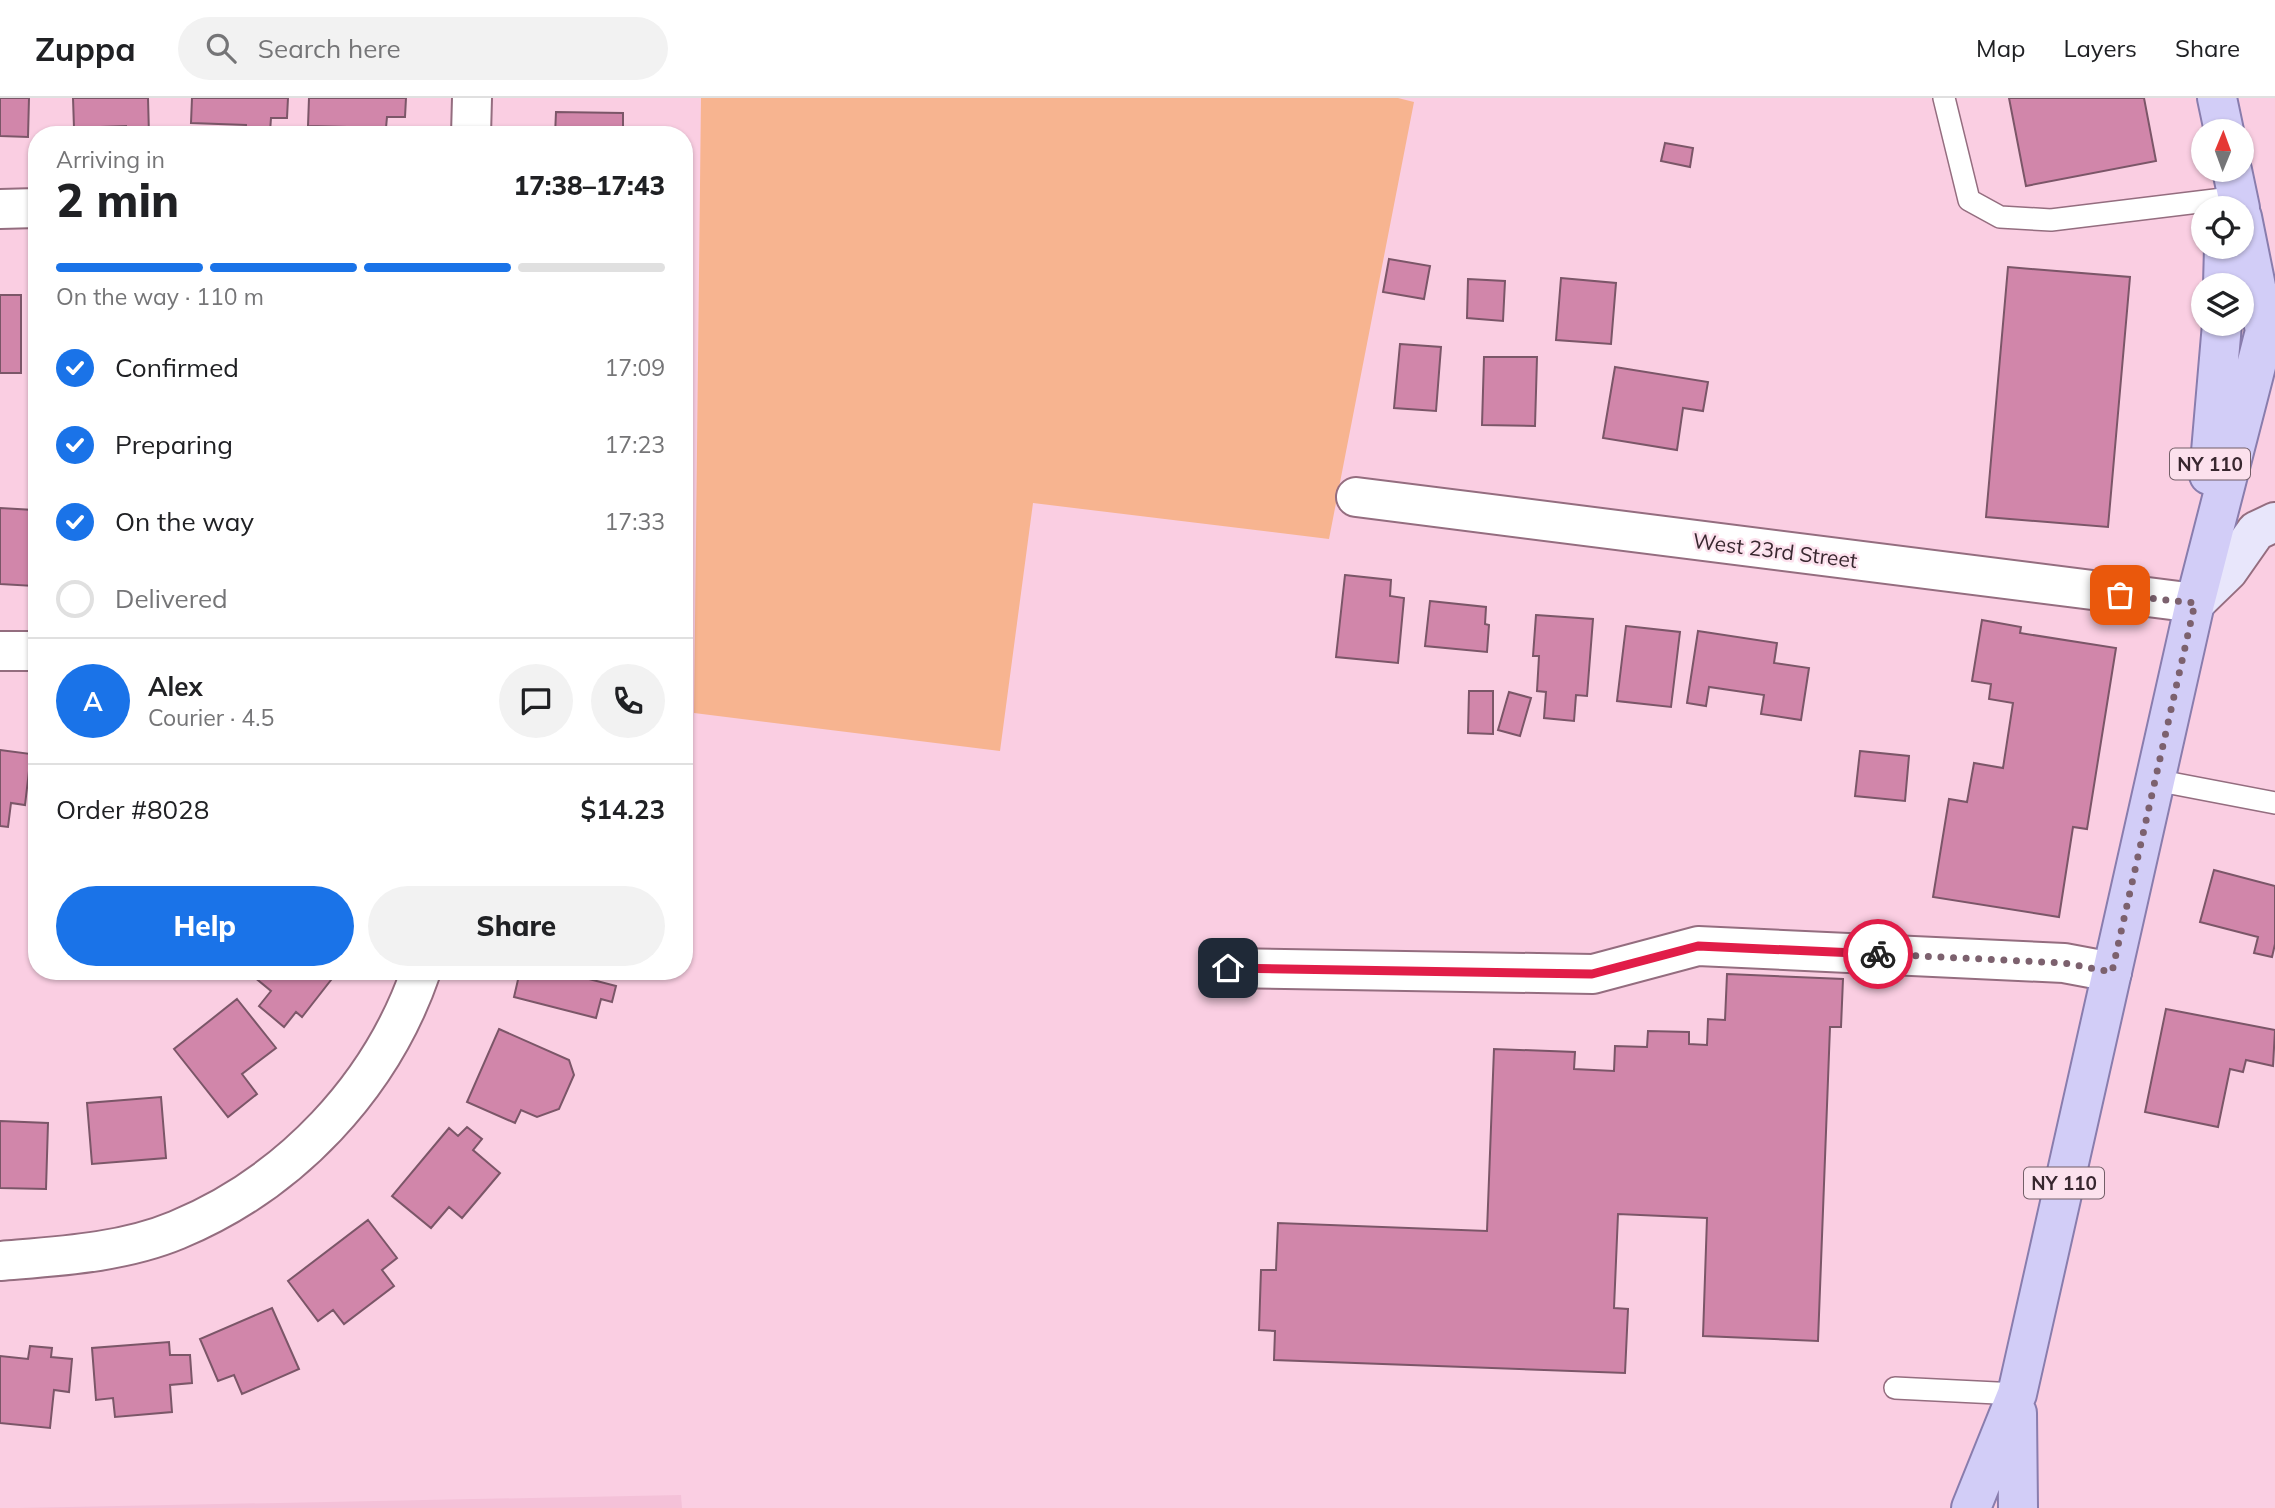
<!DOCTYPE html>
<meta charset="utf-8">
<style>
:root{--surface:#fff;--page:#f2f2f2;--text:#202124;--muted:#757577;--line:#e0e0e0;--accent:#1a73e8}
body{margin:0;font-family:Mulish,sans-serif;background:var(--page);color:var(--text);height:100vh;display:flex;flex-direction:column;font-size:26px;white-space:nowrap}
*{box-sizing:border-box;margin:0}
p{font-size:23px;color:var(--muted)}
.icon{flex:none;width:38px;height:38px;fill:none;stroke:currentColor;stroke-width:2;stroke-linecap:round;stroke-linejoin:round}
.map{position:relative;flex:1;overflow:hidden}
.panel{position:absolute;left:28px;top:28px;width:665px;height:854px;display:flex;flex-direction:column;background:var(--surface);border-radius:28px;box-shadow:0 2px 5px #0004}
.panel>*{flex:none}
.needle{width:46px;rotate:1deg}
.buttons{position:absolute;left:2191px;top:21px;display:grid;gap:14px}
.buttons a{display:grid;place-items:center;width:63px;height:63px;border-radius:50%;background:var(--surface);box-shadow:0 2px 5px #0004;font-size:35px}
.pin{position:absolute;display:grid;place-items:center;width:60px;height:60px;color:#fff;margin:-30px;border-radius:14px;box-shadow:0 4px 10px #0006}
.courier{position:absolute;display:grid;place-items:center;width:70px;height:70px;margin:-35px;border:5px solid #e11d48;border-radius:50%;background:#fff;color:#222;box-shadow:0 2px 9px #0007}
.head em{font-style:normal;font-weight:800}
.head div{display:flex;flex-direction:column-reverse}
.head{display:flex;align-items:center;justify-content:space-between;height:119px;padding:0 28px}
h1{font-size:46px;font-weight:800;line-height:52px}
.bar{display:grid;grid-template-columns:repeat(4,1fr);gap:10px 7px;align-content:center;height:84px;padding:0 28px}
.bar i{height:9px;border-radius:5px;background:var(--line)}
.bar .on{background:var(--accent)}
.bar p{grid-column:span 4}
.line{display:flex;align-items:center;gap:18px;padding:0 28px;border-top:2px solid var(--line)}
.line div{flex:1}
.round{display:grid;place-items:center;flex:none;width:74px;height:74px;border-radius:37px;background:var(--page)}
ol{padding:0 28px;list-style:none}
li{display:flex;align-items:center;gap:21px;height:77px}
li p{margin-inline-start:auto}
li .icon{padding:7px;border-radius:50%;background:var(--accent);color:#fff;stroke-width:4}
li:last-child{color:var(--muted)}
li i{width:38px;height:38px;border:4px solid var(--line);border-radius:50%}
.action{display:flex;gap:14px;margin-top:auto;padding:14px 28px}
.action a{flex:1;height:80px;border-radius:42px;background:var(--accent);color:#fff;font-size:28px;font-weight:800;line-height:80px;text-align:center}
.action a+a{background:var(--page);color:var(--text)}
header{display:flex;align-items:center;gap:42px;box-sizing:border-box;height:98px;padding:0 35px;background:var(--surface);border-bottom:2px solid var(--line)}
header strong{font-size:33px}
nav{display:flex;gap:38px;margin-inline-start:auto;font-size:24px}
.search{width:490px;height:63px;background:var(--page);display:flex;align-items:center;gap:18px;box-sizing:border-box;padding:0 24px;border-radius:38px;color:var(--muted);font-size:26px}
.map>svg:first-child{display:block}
</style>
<header>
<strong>Zuppa</strong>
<div class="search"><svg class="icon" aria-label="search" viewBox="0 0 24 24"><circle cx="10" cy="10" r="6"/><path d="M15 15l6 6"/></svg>Search here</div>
<nav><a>Map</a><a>Layers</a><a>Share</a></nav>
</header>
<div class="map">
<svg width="2275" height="1410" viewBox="0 0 2275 1410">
<rect width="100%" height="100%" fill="#facee2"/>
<path fill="#f4c1d8" d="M681,1397L682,1410H19Z"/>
<path fill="#f7b490" d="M701,0H1398L1414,4L1329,441L1033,405L1000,653L694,615Z"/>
<path fill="#d186aa" stroke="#7b5668" stroke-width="2" d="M0,0H29L28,39L0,38Z
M73,0H148L149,37H126V28L74,30Z
M192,0H288L287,20H271L270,34L246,35V27L191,25Z
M309,0H406L405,19H387L386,30L308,28Z
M2009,0H2144L2156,63L2026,88Z
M556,14L623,15V37H555Z
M1665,45L1693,50L1690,69L1661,63Z
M1389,161L1430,168L1424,201L1383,194Z
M2008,169L2130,179L2108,429L1986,419Z
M1561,180L1616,185L1611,246L1556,242Z
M1468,181L1505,183L1503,223L1467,220Z
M0,197H21V275H0Z
M1400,246L1441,249L1436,313L1394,310Z
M1484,259H1537L1535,328L1482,327Z
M1615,269L1708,284L1703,313L1683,310L1677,352L1603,340Z
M0,410L34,412L33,429H37L34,488L0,486Z
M1345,477L1391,482L1390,498L1404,500L1398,565L1336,559Z
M1430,503L1486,509L1485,526L1489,527L1487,554L1425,548Z
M1536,517L1593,521L1587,598L1576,597L1574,623L1544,620L1546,594L1537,593L1539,558H1533Z
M1982,522L2021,529L2020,535L2116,550L2087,731L2073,729L2059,819L1933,799L1949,701L1967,704L1974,665L2003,670L2013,605L1989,601L1991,586L1972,583Z
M1626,528L1680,534L1671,609L1617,603Z
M1698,533L1777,545L1774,565L1809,570L1801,622L1761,616L1764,597L1709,589L1706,608L1687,605Z
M1469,593H1493V636L1468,635Z
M1509,594L1531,600L1520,638L1498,632Z
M0,652L31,656L25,707L11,705L8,729L0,728Z
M1860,653L1909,658L1905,703L1855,698Z
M2214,772L2275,788V846L2272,859L2254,855L2258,839L2200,824Z
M247,873H338L302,919L296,914L284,929L259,908L271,893Z
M520,873H591L589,881L616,888L612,904L601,901L596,920L514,899Z
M1727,876L1843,881L1841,929H1830L1818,1243L1703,1238L1707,1120L1618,1116L1614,1210L1628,1211L1625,1275L1274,1262L1275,1233L1259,1232L1261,1172H1276L1278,1125L1487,1133L1494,951L1575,954L1574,971L1614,973L1615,948L1647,949L1648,933L1689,934V946L1707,947L1708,921L1725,922Z
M237,901L276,950L242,976L257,996L228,1019L174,951Z
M2166,911L2275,932L2273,968L2246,962L2243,974L2230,971L2218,1029L2145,1014Z
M499,931L569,962L574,977L559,1011L537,1019L521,1012L515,1025L467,1004Z
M161,999L166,1060L92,1066L87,1005Z
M0,1023L48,1025L46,1091L0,1090Z
M467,1029L482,1041L473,1052L500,1075L462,1120L449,1109L431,1130L392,1098L449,1030L458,1038Z
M368,1122L397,1160L382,1172L394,1188L344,1226L333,1212L318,1223L288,1183Z
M272,1210L299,1271L242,1296L234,1277L218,1283L200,1241Z
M169,1244L170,1257H190L192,1285L170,1287L172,1314L115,1319L113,1300L96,1302L92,1250Z
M30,1248L52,1250L51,1259L72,1261L69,1294L54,1292L50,1330L0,1325V1258L28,1261Z"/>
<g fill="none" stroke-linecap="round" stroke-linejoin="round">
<g stroke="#946d7f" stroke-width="24">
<path id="lane" d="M1944,0L1969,102L2000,119L2051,122L2223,101
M2155,682L2275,705
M1895,1290L2017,1296"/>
</g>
<g stroke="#946d7f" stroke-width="42">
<path id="street" d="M471,37L472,0
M0,111L37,110
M1356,399L2195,505
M0,553H37
M1228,870L1593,876L1698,848L2064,865L2112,874
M0,1163C59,1158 122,1155 177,1132C290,1085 381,989 421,873"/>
</g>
<g stroke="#946d7f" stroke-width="42">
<path id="secondary" d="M2195,505L2228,473L2256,433L2275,424"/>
</g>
<g stroke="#897dad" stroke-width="42">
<path id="primary" d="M2217,0L2224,33
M2232,72L2240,110
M2223,187L2224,149
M2209,377L2222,226
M2017,1315L2018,1410
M1971,1410L2017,1296L2195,505L2265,233L2242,119"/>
</g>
<use href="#lane" stroke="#fff" stroke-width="21"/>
<use href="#street" stroke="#fff" stroke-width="38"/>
<use href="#secondary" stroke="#e8e6fb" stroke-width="38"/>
<use href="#primary" stroke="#d2cdf7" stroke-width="38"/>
</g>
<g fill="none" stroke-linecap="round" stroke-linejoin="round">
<path stroke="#7c616e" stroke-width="7" stroke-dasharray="0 12.6" d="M1878,856L2064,865L2112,874L2195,505L2120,497"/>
<path stroke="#e11d48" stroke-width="9" d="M1228,870L1592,876L1698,848L1878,856"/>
</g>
<g text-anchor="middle" stroke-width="5" stroke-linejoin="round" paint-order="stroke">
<g fill="#fce1ed" stroke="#735f68" stroke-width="2">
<rect x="2170" y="350.5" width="80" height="31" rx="5"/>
<rect x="2024" y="1069.5" width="80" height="31" rx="5"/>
</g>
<g font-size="19" font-weight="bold" fill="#38272f">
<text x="2210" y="373">NY 110</text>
<text x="2064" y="1092">NY 110</text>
</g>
<g font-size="21" fill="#38272f" stroke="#fce1ed">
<text transform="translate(1775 453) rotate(7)" y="7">West 23rd Street</text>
</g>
</g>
</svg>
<div class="buttons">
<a><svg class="needle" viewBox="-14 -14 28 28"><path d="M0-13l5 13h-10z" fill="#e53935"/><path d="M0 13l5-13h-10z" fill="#757577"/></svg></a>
<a><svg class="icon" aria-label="locate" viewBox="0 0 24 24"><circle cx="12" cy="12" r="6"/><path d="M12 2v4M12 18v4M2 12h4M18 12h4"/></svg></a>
<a><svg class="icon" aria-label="layers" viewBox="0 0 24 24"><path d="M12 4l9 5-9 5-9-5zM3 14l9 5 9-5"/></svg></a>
</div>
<div class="pin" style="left:2120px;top:497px;background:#ea580c"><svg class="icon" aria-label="bag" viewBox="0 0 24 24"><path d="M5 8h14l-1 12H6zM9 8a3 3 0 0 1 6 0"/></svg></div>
<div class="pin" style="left:1228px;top:870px;background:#1f2937"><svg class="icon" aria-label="home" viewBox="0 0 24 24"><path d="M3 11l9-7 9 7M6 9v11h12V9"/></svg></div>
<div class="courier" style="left:1878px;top:856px"><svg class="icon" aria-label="bike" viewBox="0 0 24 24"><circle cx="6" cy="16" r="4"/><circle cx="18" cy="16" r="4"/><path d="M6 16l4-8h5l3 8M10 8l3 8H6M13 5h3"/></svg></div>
<section class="panel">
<div class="head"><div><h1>2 min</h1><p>Arriving in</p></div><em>17:38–17:43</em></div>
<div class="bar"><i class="on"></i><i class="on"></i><i class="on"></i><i></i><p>On the way · 110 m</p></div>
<ol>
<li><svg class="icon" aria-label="check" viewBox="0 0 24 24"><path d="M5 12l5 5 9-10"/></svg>Confirmed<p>17:09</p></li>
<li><svg class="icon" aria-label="check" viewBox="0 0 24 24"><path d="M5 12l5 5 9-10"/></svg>Preparing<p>17:23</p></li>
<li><svg class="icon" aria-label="check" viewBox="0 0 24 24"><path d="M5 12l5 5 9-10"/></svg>On the way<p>17:33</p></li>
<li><i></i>Delivered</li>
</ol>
<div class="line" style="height:126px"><b class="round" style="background:var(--accent);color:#fff">A</b><div><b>Alex</b><p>Courier · 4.5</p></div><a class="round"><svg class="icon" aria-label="chat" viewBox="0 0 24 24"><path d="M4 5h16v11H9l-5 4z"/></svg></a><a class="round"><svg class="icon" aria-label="phone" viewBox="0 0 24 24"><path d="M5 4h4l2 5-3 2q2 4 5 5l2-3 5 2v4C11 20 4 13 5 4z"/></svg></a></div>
<div class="line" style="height:91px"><div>Order #8028</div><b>$14.23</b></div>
<div class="action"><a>Help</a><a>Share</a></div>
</section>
</div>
